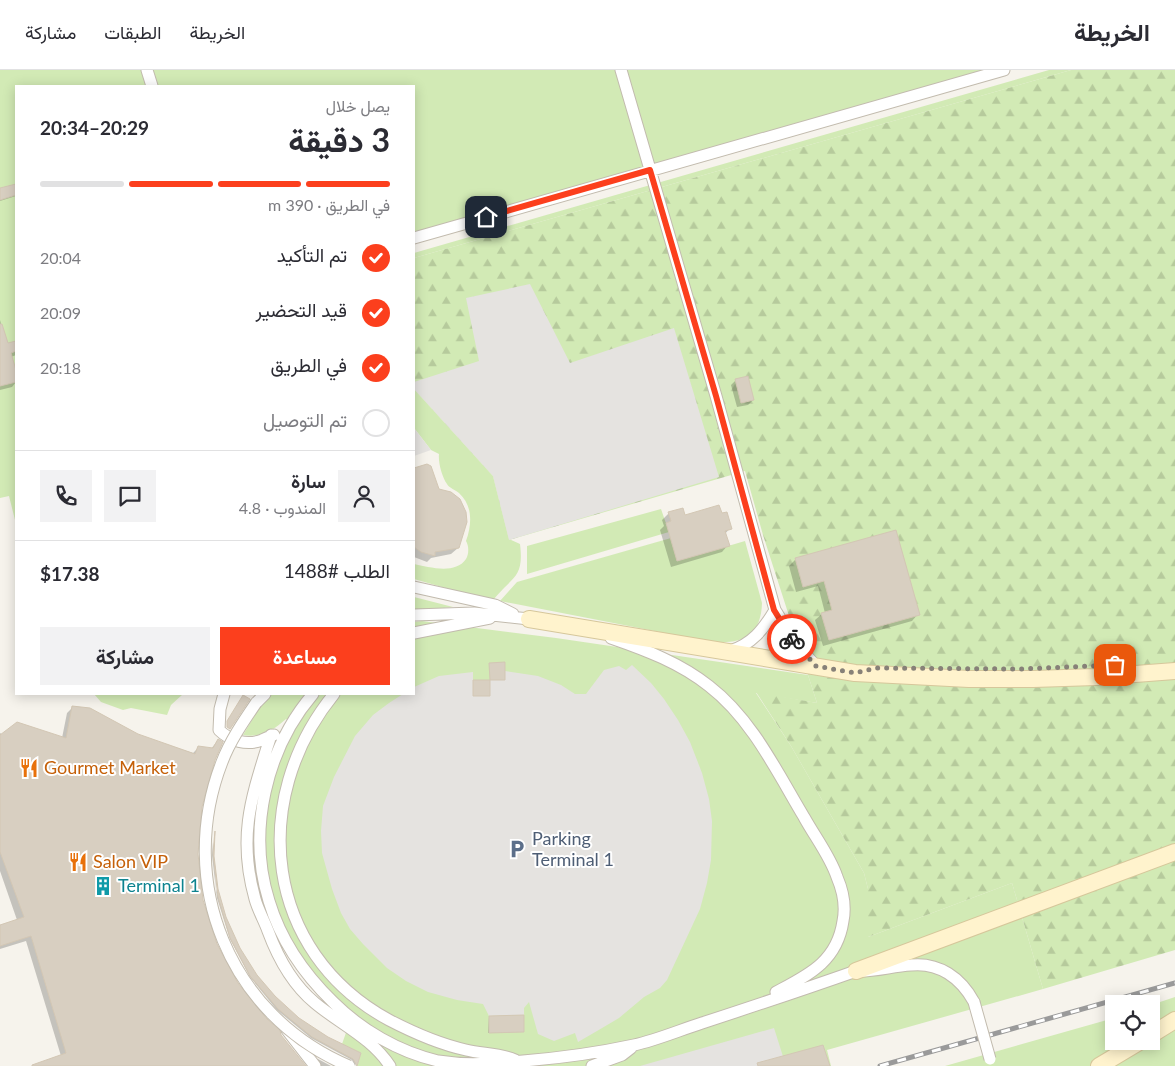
<!DOCTYPE html>
<html lang="ar">
<meta charset="utf-8">
<style>
:root{--surface:#fff;--page:#f2f2f3;--text:#2b2b33;--muted:#7c7c81;--line:#e1e1e2;--accent:#fc3f1d}
body{margin:0;font-family:Lato,Vazirmatn,sans-serif;background:var(--page);color:var(--text);direction:rtl;height:100vh;display:flex;flex-direction:column;font-size:19px;white-space:nowrap}
*{box-sizing:border-box;margin:0}
p{font-size:16px;color:var(--muted)}
.icon{flex:none;width:28px;height:28px;fill:none;stroke:currentColor;stroke-width:2;stroke-linecap:round;stroke-linejoin:round}
.map{position:relative;flex:1;overflow:hidden;direction:ltr}
.side{position:absolute;left:15px;top:15px;width:400px;height:610px;display:flex;flex-direction:column;background:var(--surface);border-radius:0px;box-shadow:0 2px 12px #0003;direction:rtl}
.side>*{flex:none}
.controls{position:absolute;left:1105px;top:925px;display:grid;gap:10px}
.controls a{display:grid;place-items:center;width:55px;height:55px;border-radius:0px;background:var(--surface);box-shadow:0 2px 12px #0003;font-size:25px}
.pin{position:absolute;display:grid;place-items:center;width:42px;height:42px;color:#fff;margin:-21px;border-radius:10px;box-shadow:0 2px 8px #0006}
.courier{position:absolute;display:grid;place-items:center;width:50px;height:50px;margin:-25px;border:4px solid #fc3f1d;border-radius:50%;background:#fff;color:#222;box-shadow:0 1px 6px #0007}
.summary em{font-style:normal;font-weight:700}
.summary div{display:flex;flex-direction:column-reverse}
.summary{display:flex;align-items:center;justify-content:space-between;height:85px;padding:0 25px}
h1{font-size:32px;font-weight:700;line-height:38px}
.bar{display:grid;grid-template-columns:repeat(4,1fr);gap:8px 5px;align-content:center;height:60px;padding:0 25px}
.bar i{height:6px;border-radius:4px;background:var(--line)}
.bar .active{background:var(--accent)}
.bar p{grid-column:span 4}
.line{display:flex;align-items:center;gap:12px;padding:0 25px;border-top:1px solid var(--line)}
.line div{flex:1}
.round{display:grid;place-items:center;flex:none;width:52px;height:52px;border-radius:0px;background:var(--page)}
ol{padding:0 25px;list-style:none}
li{display:flex;align-items:center;gap:15px;height:55px}
li p{margin-inline-start:auto}
li .icon{padding:5px;border-radius:50%;background:var(--accent);color:#fff;stroke-width:4}
li:last-child{color:var(--muted)}
li i{width:28px;height:28px;border:2px solid var(--line);border-radius:50%}
.cta{display:flex;gap:10px;margin-top:auto;padding:10px 25px}
.cta a{flex:1;height:58px;border-radius:0px;background:var(--accent);color:#fff;font-size:20px;font-weight:700;line-height:58px;text-align:center}
.cta a+a{background:var(--page);color:var(--text)}
header{display:flex;align-items:center;gap:30px;box-sizing:border-box;height:70px;padding:0 25px;background:var(--surface);border-bottom:1px solid var(--line)}
header strong{font-size:24px}
nav{display:flex;gap:28px;margin-inline-start:auto;font-size:18px}
.map>svg:first-child{display:block}
</style>
<header>
<strong>الخريطة</strong>
<nav><a>الخريطة</a><a>الطبقات</a><a>مشاركة</a></nav>
</header>
<div class="map">
<svg width="1175" height="996" viewBox="0 0 1175 996">
<defs>
<pattern id="forest-firs" width="22" height="20" patternUnits="userSpaceOnUse" patternTransform="scale(1.25)"><rect width="22" height="20" fill="#d2eab5"/><path d="M5 1l3.5 6h-7zM16 11l3.5 6h-7z" fill="#b6ca9c"/></pattern>
</defs>
<rect width="100%" height="100%" fill="#f6f3ec"/>
<path fill="#d2eab5" d="M0,0H990L414,168V16H16V454L9,426L0,428Z
M1049,0H1071L414,188V183Z
M414,319L493,406L509,469L520,474C524,507 514,505 494,529L456,521L414,509V494C429,497 455,505 466,489C469,484 469,476 466,471C472,454 473,436 459,423C456,420 449,418 447,414C442,407 438,392 439,384L431,380L414,358Z
M661,439L669,462L527,504V476Z
M671,468L677,491L745,471L762,533C761,570 737,575 706,571L500,531L517,512Z
M414,527L453,537L414,541Z
M422,551L556,568L808,605L817,633L756,623L791,676L864,803L868,819V867L1012,813L1043,919L827,980L831,996H357L361,983L342,974L348,957C338,941 328,924 317,909C310,898 301,889 295,878C265,829 257,772 272,716C277,695 287,675 296,656L286,649C274,660 260,668 243,665L261,635L272,624H414V552Z
M94,624H183L171,635L167,645L131,638L123,640L101,632Z
M1175,927V996H945L1114,948V971H1151V935Z"/>
<path fill="url(#forest-firs)" d="M1071,0H1175V880L1043,919L1012,813L868,867V819L864,803L791,676L756,622L817,633L763,465L745,401L509,470L493,406L414,319V188Z"/>
<path fill="#e5e3e0" d="M530,214L570,293L674,258L719,407L509,470L493,406L414,319V312L479,291L466,228Z
M414,358L431,380L414,386Z
M632,595L651,613L664,629L678,650L690,672L702,703L709,729L712,751L711,790L707,813L700,839L667,910L660,918L644,927L619,948L597,961L578,972L575,963L554,971L538,964L529,932L524,938V945L489,946L483,934L457,930L428,922L406,911L387,898L363,874L350,859L341,843L332,819L322,783L321,761L323,736L334,707L355,666L373,645L389,633L403,624H414V617L439,606L473,602V626L490,625V610L505,609V601L538,606L561,615L575,624H586L604,600L619,596L626,600Z
M774,958L786,996H640Z"/>
<path fill="#0003" d="M16,115V126L0,131V120Z
M0,250L7,275L16,272V285L11,287L16,304V312L12,317L0,320Z
M736,310L753,330L748,335L737,337L731,315Z
M427,396L438,420L459,430L463,435L465,452L458,478L451,484L431,488L427,492L414,487V400Z
M669,443L730,458L725,464L728,475L722,482L671,497L660,460L664,456L662,450Z
M895,461L918,544L912,551L823,576L815,550L822,544L825,543L818,516L796,522L789,496L795,490Z
M73,637L137,665L193,683L198,678L211,679L218,670L201,735L197,783L202,830L215,874L237,915L304,996H32L61,986L26,871L0,879V855L17,850L0,801V663L3,665L62,668L67,643Z
M213,772L216,819L225,847L239,878L256,905L274,927L299,949L327,968L359,984L355,996L352,990L311,968L277,940L250,907L230,869L217,828L212,785Z
M489,947L523,961L488,963Z
M318,989L331,996H314L313,994Z"/>
<path fill="#d8cfc1" stroke="#d3c7b4" d="M16,114V125L0,130V118Z
M0,254H2L8,273L16,271V281L11,283L16,300V312L0,316Z
M748,306L754,330L741,333L735,309Z
M427,394L431,396L439,419L451,422L460,429L466,442L467,452L459,478L435,482V486L421,482L414,477V398Z
M719,435L722,443L727,442L732,459L725,461L730,476L677,491L666,453L671,451L668,442L683,438L685,445Z
M896,460L920,545L829,570L821,543L832,540L824,511L803,517L795,488Z
M505,592V610H490L489,593Z
M473,610H490V626H473Z
M243,625L250,629L230,659L227,657V651Z
M72,636L90,638L138,664L195,684L198,676L213,678L218,669L223,672L215,690L202,737L198,784L203,830L217,874L238,913L267,949L280,960L281,965L306,996H32V995L66,983L31,866L0,876V855L24,847L0,782V665L17,652L66,668Z
M215,761L214,786L218,819L226,847L240,878L257,905L275,926L299,948L328,967L361,983L357,996L353,989L312,967L278,939L250,906L230,868L218,827L213,783Z
M524,945V962L489,963V946Z
M823,975L830,996H758L757,993Z"/>
<g fill="none" stroke-linecap="round" stroke-linejoin="round">
<g stroke="#c2bbae" stroke-width="13">
<path id="minor" d="M147,0L152,16
M621,0L716,326L775,540L796,574L816,596
M414,168L1004,0
M414,517L495,535L513,544
M414,545L474,543L529,549
M414,563L490,548
M611,568C646,580 680,593 709,616C752,649 777,702 804,747C815,767 830,786 837,807C843,821 846,836 843,851C837,892 808,905 776,922
M730,581C752,574 763,560 775,540
M224,624L220,639L219,660C230,671 247,676 262,670C266,668 270,666 274,665
M313,624C266,679 247,761 269,831C281,871 303,903 333,932C361,960 399,982 438,991C470,996 491,993 523,991C560,988 597,983 634,975C657,970 680,960 702,953C754,936 805,919 856,901C875,902 892,896 911,895C939,892 961,908 974,932
M334,624C248,730 264,882 389,950C414,963 439,974 466,980C482,984 500,983 515,990
M256,633L265,624
M271,665C252,726 237,765 255,829C258,840 264,850 268,861C278,888 292,914 315,933C340,954 372,968 390,996
M287,960L315,996
M592,996L622,985L631,978"/>
</g>
<g stroke="#d6c79b" stroke-width="18">
<path id="secondary" d="M529,549L855,603L969,609H1033L1096,607L1175,601
M856,901L1175,782
M1151,965L1175,950
M1099,996L1141,971"/>
</g>
<use href="#minor" stroke="#fff" stroke-width="11"/>
<use href="#secondary" stroke="#fff3cd" stroke-width="16"/>
<g stroke="#9a9a9a" stroke-width="5">
<path id="rail" d="M880,996L1175,913"/>
</g>
<use href="#rail" stroke="#fff" stroke-width="3" stroke-dasharray="9" stroke-linecap="butt"/>
<g stroke="#c2bbae" stroke-width="13" stroke-linecap="butt">
<path id="minor-bridge" d="M256,633C243,652 230,671 222,692C175,813 230,946 349,996
M974,932L990,989"/>
</g>
<use href="#minor-bridge" stroke="#fff" stroke-width="11"/>
</g>
<g fill="none" stroke-linecap="round" stroke-linejoin="round">
<path stroke="#878178" stroke-width="5" stroke-dasharray="0 9" d="M792,569L816,596L855,603L876,598L1019,599L1115,595"/>
<path stroke="#fc3f1d" stroke-width="6" d="M486,147L650,100L716,326L774,540L792,569"/>
</g>
<defs>
<g id="restaurant-bare" transform="scale(1.5)"><path d="M-5-6h1v4h1v-4h1v4h1v-4h1v5L-1.5 .5V6h-2V.5L-5-1ZM5-6V6H3V1.5H1.5Q1.5-4 5-6Z" fill="#e8710a" stroke="#fff" stroke-width="2.5" paint-order="stroke"/></g>
<g id="parking-bare" transform="scale(1.5)"><path d="M-3.5-5.5H1a3.5 3.5 0 0 1 0 7H-1V5.5H-3.5ZM-1-3.4V-.6H.8a1.4 1.4 0 0 0 0-2.8Z" fill="#5c6f8a" stroke="#fff" stroke-width="2.5" paint-order="stroke"/></g>
<g id="building-bare" transform="scale(1.5)"><path d="M-4-6H4V6H1V3H-1V6H-4ZM-2.5-4.3h1.7v1.8h-1.7ZM.8-4.3h1.7v1.8H.8ZM-2.5-1h1.7V.8h-1.7ZM.8-1h1.7V.8H.8Z" fill="#0f9aa8" stroke="#fff" stroke-width="2.5" paint-order="stroke"/></g>
</defs>
<g fill-rule="evenodd">
<use href="#restaurant-bare" x="29" y="698"/>
<use href="#parking-bare" x="517" y="779"/>
<use href="#restaurant-bare" x="78" y="792"/>
<use href="#building-bare" x="103" y="816"/>
</g>
<g text-anchor="middle" stroke-width="4" stroke-linejoin="round" paint-order="stroke">
<g font-size="18" fill="#c56008" stroke="#fff" text-anchor="start">
<text x="44" y="704">Gourmet Market</text>
<text x="93" y="798">Salon VIP</text>
</g>
<g font-size="18" fill="#4e5e75" stroke="#fff" text-anchor="start">
<text x="532" y="775">Parking<tspan x="532" dy="21">Terminal 1</tspan></text>
</g>
<g font-size="18" fill="#0d838f" stroke="#fff" text-anchor="start">
<text x="118" y="822">Terminal 1</text>
</g>
</g>
</svg>
<div class="controls">
<a><svg class="icon" aria-label="locate" viewBox="0 0 24 24"><circle cx="12" cy="12" r="6"/><path d="M12 2v4M12 18v4M2 12h4M18 12h4"/></svg></a>
</div>
<div class="pin" style="left:1115px;top:595px;background:#ea580c"><svg class="icon" aria-label="bag" viewBox="0 0 24 24"><path d="M5 8h14l-1 12H6zM9 8a3 3 0 0 1 6 0"/></svg></div>
<div class="pin" style="left:486px;top:147px;background:#1f2937"><svg class="icon" aria-label="home" viewBox="0 0 24 24"><path d="M3 11l9-7 9 7M6 9v11h12V9"/></svg></div>
<div class="courier" style="left:792px;top:569px"><svg class="icon" aria-label="bike" viewBox="0 0 24 24"><circle cx="6" cy="16" r="4"/><circle cx="18" cy="16" r="4"/><path d="M6 16l4-8h5l3 8M10 8l3 8H6M13 5h3"/></svg></div>
<section class="side">
<div class="summary"><div><h1>3 دقيقة</h1><p>يصل خلال</p></div><em>20:29–20:34</em></div>
<div class="bar"><i class="active"></i><i class="active"></i><i class="active"></i><i></i><p>في الطريق · 390 m</p></div>
<ol>
<li><svg class="icon" aria-label="check" viewBox="0 0 24 24"><path d="M5 12l5 5 9-10"/></svg>تم التأكيد<p>20:04</p></li>
<li><svg class="icon" aria-label="check" viewBox="0 0 24 24"><path d="M5 12l5 5 9-10"/></svg>قيد التحضير<p>20:09</p></li>
<li><svg class="icon" aria-label="check" viewBox="0 0 24 24"><path d="M5 12l5 5 9-10"/></svg>في الطريق<p>20:18</p></li>
<li><i></i>تم التوصيل</li>
</ol>
<div class="line" style="height:90px"><a class="round"><svg class="icon" aria-label="person" viewBox="0 0 24 24"><circle cx="12" cy="8" r="4"/><path d="M4 21q1-7 8-7t8 7"/></svg></a><div><b>سارة</b><p>المندوب · 4.8</p></div><a class="round"><svg class="icon" aria-label="chat" viewBox="0 0 24 24"><path d="M4 5h16v11H9l-5 4z"/></svg></a><a class="round"><svg class="icon" aria-label="phone" viewBox="0 0 24 24"><path d="M5 4h4l2 5-3 2q2 4 5 5l2-3 5 2v4C11 20 4 13 5 4z"/></svg></a></div>
<div class="line" style="height:65px"><div>الطلب #1488</div><b>$17.38</b></div>
<div class="cta"><a>مساعدة</a><a>مشاركة</a></div>
</section>
</div>
